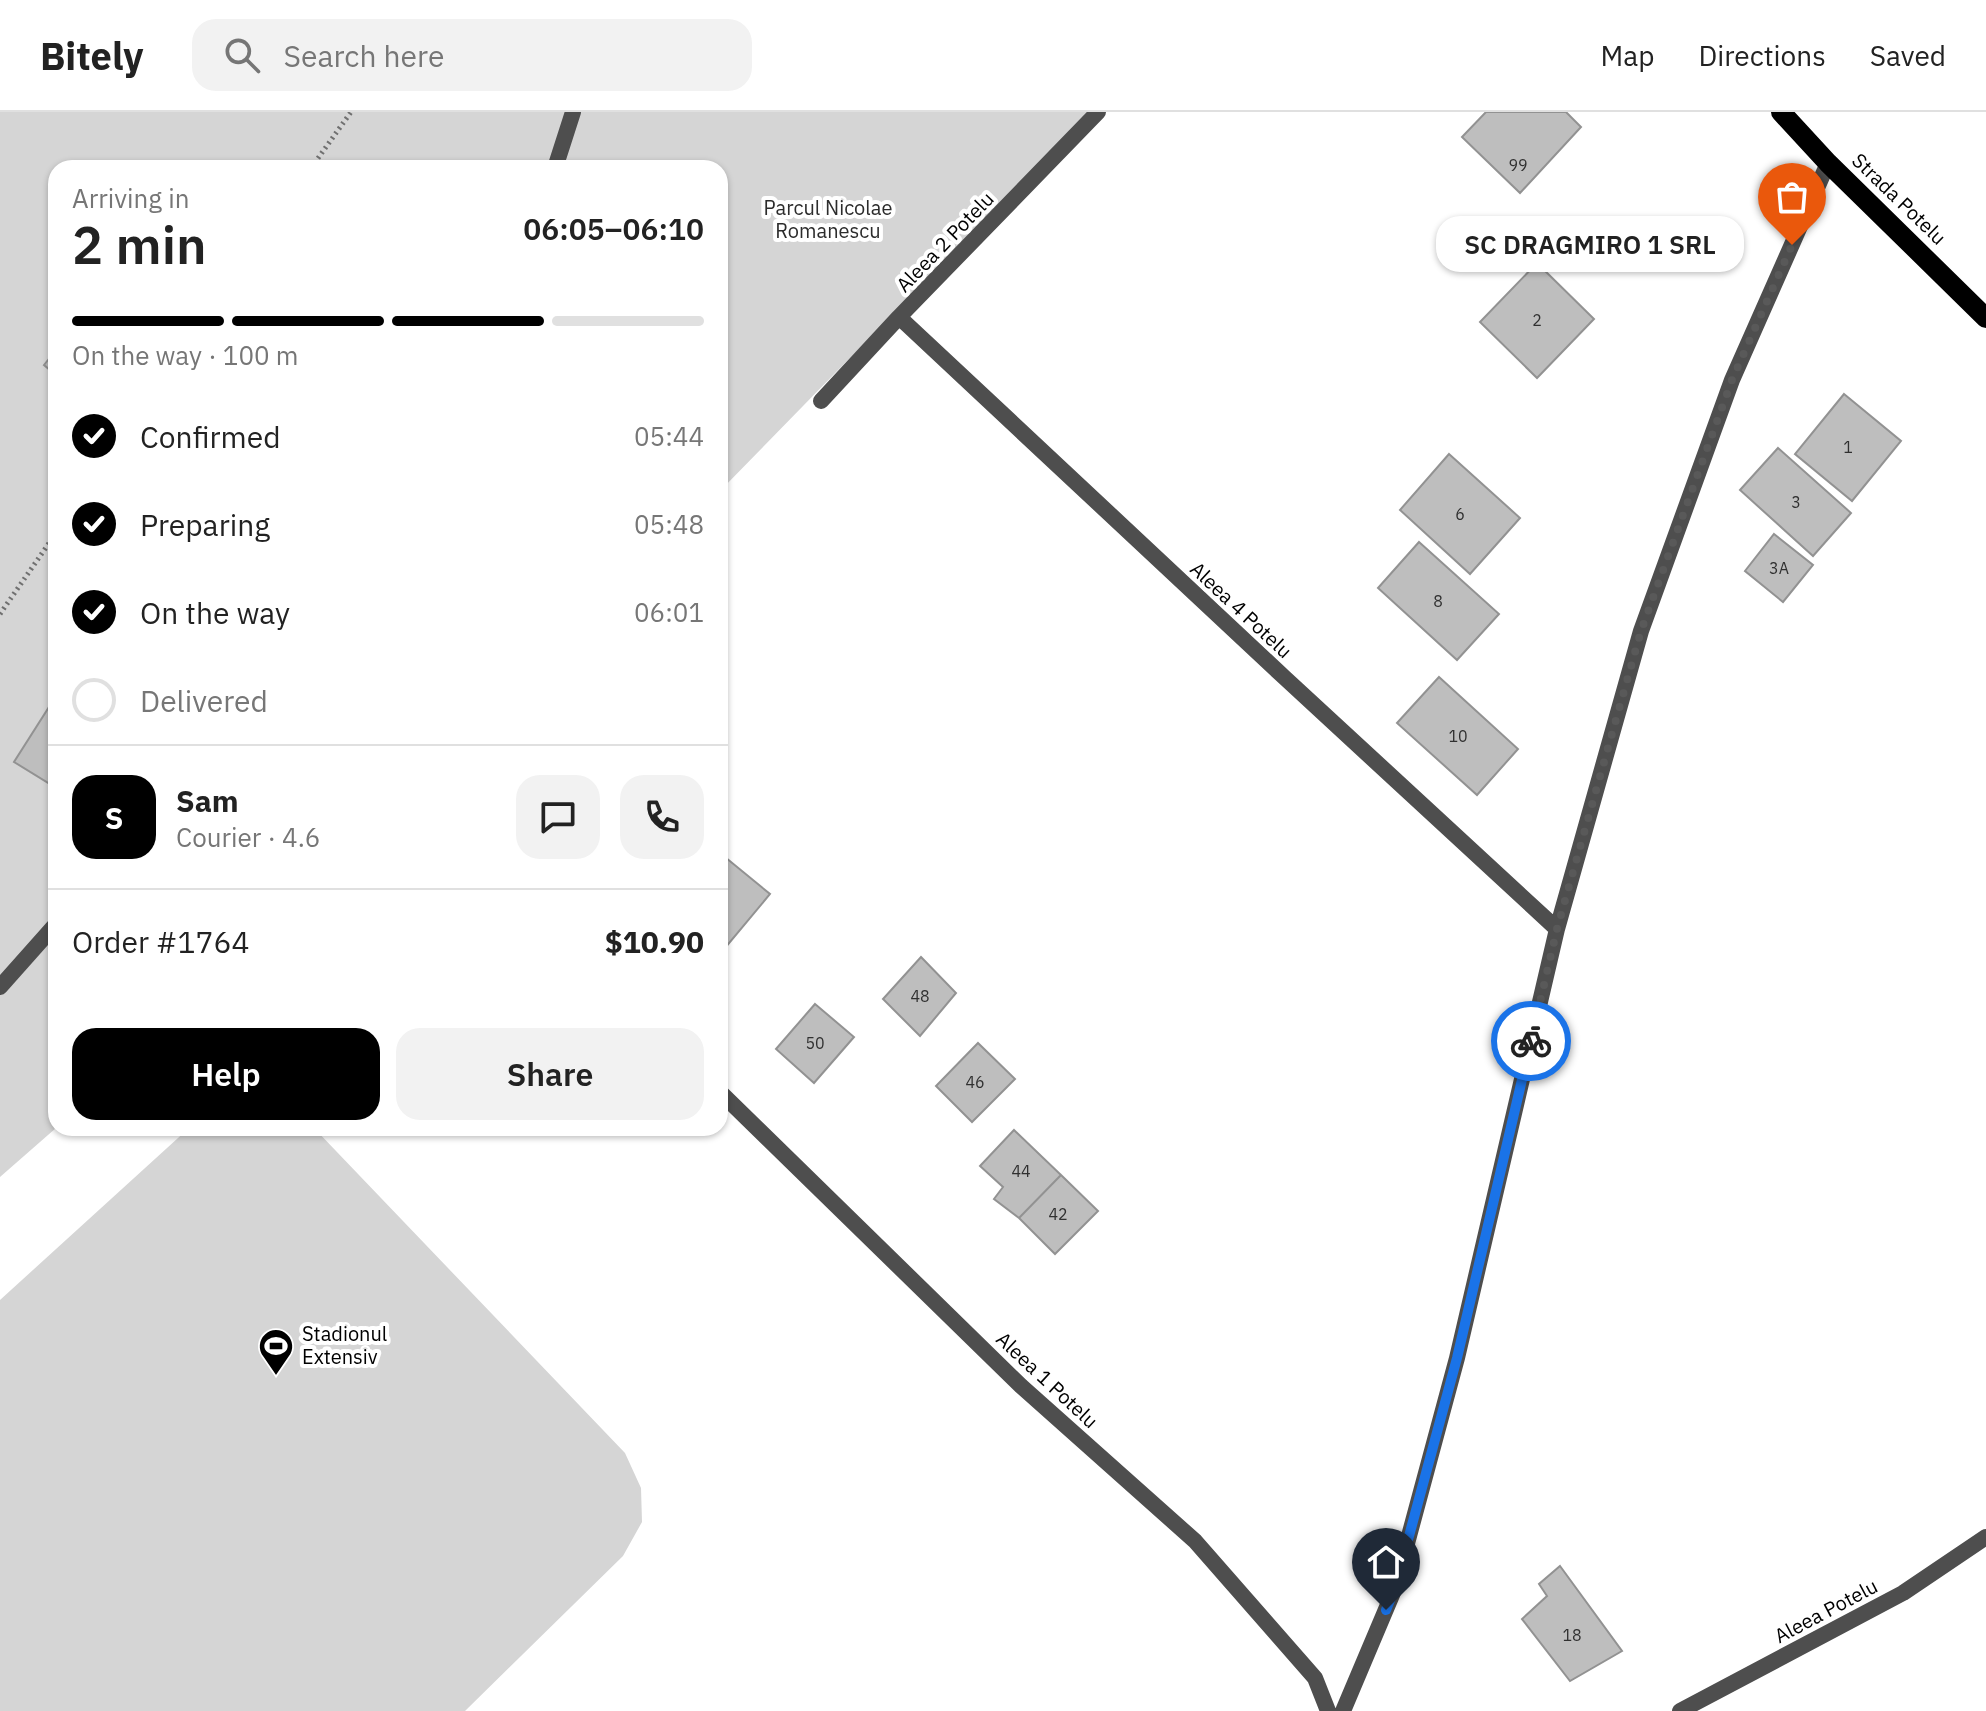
<!DOCTYPE html>
<meta charset="utf-8">
<style>
:root{--surface:#fff;--page:#f2f2f2;--text:#222;--muted:#767676;--line:#e0e0e0;--accent:#000}
body{margin:0;font-family:"IBM Plex Sans",sans-serif;background:var(--page);color:var(--text);height:100vh;display:flex;flex-direction:column;font-size:30px;white-space:nowrap}
*{box-sizing:border-box;margin:0}
p{font-size:26px;color:var(--muted)}
.icon{flex:none;width:44px;height:44px;fill:none;stroke:currentColor;stroke-width:2;stroke-linecap:round;stroke-linejoin:round}
.map{position:relative;flex:1;overflow:hidden}
.sheet{position:absolute;left:48px;top:48px;width:680px;height:976px;display:flex;flex-direction:column;background:var(--surface);border-radius:24px;box-shadow:0 2px 6px #0004}
.sheet>*{flex:none}
.pin{position:absolute;display:grid;place-items:center;width:68px;height:68px;color:#fff;margin:-82px -34px;border-radius:50% 50% 50% 0;rotate:-45deg;box-shadow:0 0 8px #0007}
.pin .icon{rotate:45deg}
.courier{position:absolute;display:grid;place-items:center;width:80px;height:80px;margin:-40px;border:6px solid #1a73e8;border-radius:50%;background:#fff;color:#222;box-shadow:0 2px 10px #0007}
.bubble{position:absolute;height:56px;border-radius:24px;background:var(--surface);box-shadow:0 2px 6px #0004;font-size:26px;font-weight:600;line-height:56px;text-align:center}
.head em{font-style:normal;font-weight:600}
.head div{display:flex;flex-direction:column-reverse}
.head{display:flex;align-items:center;justify-content:space-between;height:136px;padding:0 24px}
h1{font-size:52px;font-weight:600;line-height:60px}
.bar{display:grid;grid-template-columns:repeat(4,1fr);gap:12px 8px;align-content:center;height:96px;padding:0 24px}
.bar i{height:10px;border-radius:6px;background:var(--line)}
.bar .current{background:var(--accent)}
.bar p{grid-column:span 4}
.line{display:flex;align-items:center;gap:20px;padding:0 24px;border-top:2px solid var(--line)}
.line div{flex:1}
.round{display:grid;place-items:center;flex:none;width:84px;height:84px;border-radius:24px;background:var(--page)}
ol{padding:0 24px;list-style:none}
li{display:flex;align-items:center;gap:24px;height:88px}
li p{margin-inline-start:auto}
li .icon{padding:8px;border-radius:50%;background:var(--accent);color:#fff;stroke-width:4}
li:last-child{color:var(--muted)}
li i{width:44px;height:44px;border:4px solid var(--line);border-radius:50%}
.primary-button{display:flex;gap:16px;margin-top:auto;padding:16px 24px}
.primary-button a{flex:1;height:92px;border-radius:24px;background:var(--accent);color:#fff;font-size:32px;font-weight:600;line-height:92px;text-align:center}
.primary-button a+a{background:var(--page);color:var(--text)}
header{display:flex;align-items:center;gap:48px;box-sizing:border-box;height:112px;padding:0 40px;background:var(--surface);border-bottom:2px solid var(--line)}
header strong{font-size:38px}
nav{display:flex;gap:44px;margin-inline-start:auto;font-size:28px}
.search{width:560px;height:72px;background:var(--page);display:flex;align-items:center;gap:20px;box-sizing:border-box;padding:0 28px;border-radius:24px;color:var(--muted);font-size:30px}
.map>svg:first-child{display:block}
</style>
<header>
<strong>Bitely</strong>
<div class="search"><svg class="icon" aria-label="search" viewBox="0 0 24 24"><circle cx="10" cy="10" r="6"/><path d="M15 15l6 6"/></svg>Search here</div>
<nav><a>Map</a><a>Directions</a><a>Saved</a></nav>
</header>
<div class="map">
<svg width="1986" height="1599" viewBox="0 0 1986 1599">
<rect width="100%" height="100%" fill="#fff"/>
<path fill="#d5d5d5" d="M0,0H1090L720,379V56H56V1016L0,1065Z
M189,1016H314L625,1341L641,1376L642,1410L623,1444L465,1599H0V1188Z"/>
<path fill="#bebebe" stroke="#929292" stroke-width="2" d="M1486,0H1566L1581,15L1520,81L1462,25Z
M1537,151L1594,207L1537,266L1480,210Z
M56,238V263L44,253Z
M1844,282L1901,329L1852,389L1795,342Z
M1778,336L1851,401L1813,444L1740,378Z
M1449,342L1520,406L1470,462L1400,398Z
M1774,422L1813,453L1783,490L1745,459Z
M1419,430L1499,502L1457,548L1378,476Z
M1439,565L1518,637L1477,683L1397,611Z
M56,584V662L50,672L14,650Z
M720,741L770,782L720,842Z
M921,845L956,881L920,924L883,887Z
M815,892L854,925L814,971L776,937Z
M978,931L1015,967L972,1010L936,974Z
M1014,1018L1061,1063L1019,1106L994,1087L1003,1075L980,1054Z
M1061,1063L1098,1099L1055,1142L1019,1106Z
M1560,1454L1622,1539L1570,1569L1522,1507L1547,1484L1539,1472Z"/>
<g fill="none" stroke-linecap="round" stroke-linejoin="round">
<path stroke="#707070" stroke-width="5" stroke-dasharray="2 4" stroke-linecap="butt" d="M311,56L351,0
M0,502L56,421"/>
<path stroke="#4e4e4e" stroke-width="16" d="M555,56L573,0
M899,205L1285,566L1557,817
M821,289L899,205L1098,0
M0,875L56,812
M720,980L1021,1274L1195,1429L1315,1566L1328,1599
M1343,1599L1395,1476L1457,1246L1557,817L1641,519L1732,268L1828,51
M1680,1599L1903,1481L1986,1425"/>
<path stroke="#000" stroke-width="20" d="M1781,0L1828,51L1986,206"/>
</g>
<g fill="none" stroke-linecap="round" stroke-linejoin="round">
<path stroke="#595959" stroke-width="8" stroke-dasharray="0 14.4" d="M1531,929L1557,817L1641,519L1732,268L1792,133"/>
<path stroke="#1a73e8" stroke-width="10" d="M1386,1498L1395,1476L1457,1246L1531,929"/>
</g>
<defs>
<g id="stadium-pin" transform="scale(1.8)"><path d="M0 17L-7.5 6A9.5 9.5 0 1 1 7.5 6Z" fill="#000" stroke="#fff"/><path d="M0-5a6.5 5 0 1 0 0 10a6.5 5 0 1 0 0-10ZM-3.5-1.8h7v3.6h-7Z" fill="#fff"/></g>
</defs>
<g fill-rule="evenodd">
<use href="#stadium-pin" x="276" y="1234"/>
</g>
<g text-anchor="middle" stroke-width="8" stroke-linejoin="round" paint-order="stroke">
<g font-size="16" fill="#303030">
<text x="1518" y="59">99</text>
<text x="1537" y="214">2</text>
<text x="1848" y="341">1</text>
<text x="1796" y="396">3</text>
<text x="1460" y="408">6</text>
<text x="1779" y="462">3A</text>
<text x="1438" y="495">8</text>
<text x="1458" y="630">10</text>
<text x="920" y="890">48</text>
<text x="815" y="937">50</text>
<text x="975" y="976">46</text>
<text x="1021" y="1065">44</text>
<text x="1058" y="1108">42</text>
<text x="1572" y="1529">18</text>
</g>
<g font-size="20" fill="#000" stroke="#fff">
<text transform="translate(1899 87) rotate(44)" y="7">Strada Potelu</text>
<text transform="translate(945 130) rotate(-46)" y="7">Aleea 2 Potelu</text>
<text transform="translate(1241 498) rotate(43)" y="7">Aleea 4 Potelu</text>
<text transform="translate(1047 1268) rotate(43)" y="7">Aleea 1 Potelu</text>
<text transform="translate(1826 1499) rotate(-28)" y="7">Aleea Potelu</text>
</g>
<g font-size="20" fill="#2c2c2c" stroke="#fff">
<text x="828" y="103">Parcul Nicolae<tspan x="828" dy="23">Romanescu</tspan></text>
</g>
<g font-size="20" fill="#000" stroke="#fff" text-anchor="start">
<text x="302" y="1229">Stadionul<tspan x="302" dy="23">Extensiv</tspan></text>
</g>
</g>
</svg>
<div class="pin" style="left:1792px;top:133px;background:#ea580c"><svg class="icon" aria-label="bag" viewBox="0 0 24 24"><path d="M5 8h14l-1 12H6zM9 8a3 3 0 0 1 6 0"/></svg></div>
<div class="pin" style="left:1386px;top:1498px;background:#1f2937"><svg class="icon" aria-label="home" viewBox="0 0 24 24"><path d="M3 11l9-7 9 7M6 9v11h12V9"/></svg></div>
<div class="courier" style="left:1531px;top:929px"><svg class="icon" aria-label="bike" viewBox="0 0 24 24"><circle cx="6" cy="16" r="4"/><circle cx="18" cy="16" r="4"/><path d="M6 16l4-8h5l3 8M10 8l3 8H6M13 5h3"/></svg></div>
<div class="bubble" style="left:1436px;top:104px;width:308px">SC DRAGMIRO 1 SRL</div>
<section class="sheet">
<div class="head"><div><h1>2 min</h1><p>Arriving in</p></div><em>06:05–06:10</em></div>
<div class="bar"><i class="current"></i><i class="current"></i><i class="current"></i><i></i><p>On the way · 100 m</p></div>
<ol>
<li><svg class="icon" aria-label="check" viewBox="0 0 24 24"><path d="M5 12l5 5 9-10"/></svg>Confirmed<p>05:44</p></li>
<li><svg class="icon" aria-label="check" viewBox="0 0 24 24"><path d="M5 12l5 5 9-10"/></svg>Preparing<p>05:48</p></li>
<li><svg class="icon" aria-label="check" viewBox="0 0 24 24"><path d="M5 12l5 5 9-10"/></svg>On the way<p>06:01</p></li>
<li><i></i>Delivered</li>
</ol>
<div class="line" style="height:144px"><b class="round" style="background:var(--accent);color:#fff">S</b><div><b>Sam</b><p>Courier · 4.6</p></div><a class="round"><svg class="icon" aria-label="chat" viewBox="0 0 24 24"><path d="M4 5h16v11H9l-5 4z"/></svg></a><a class="round"><svg class="icon" aria-label="phone" viewBox="0 0 24 24"><path d="M5 4h4l2 5-3 2q2 4 5 5l2-3 5 2v4C11 20 4 13 5 4z"/></svg></a></div>
<div class="line" style="height:104px"><div>Order #1764</div><b>$10.90</b></div>
<div class="primary-button"><a>Help</a><a>Share</a></div>
</section>
</div>
